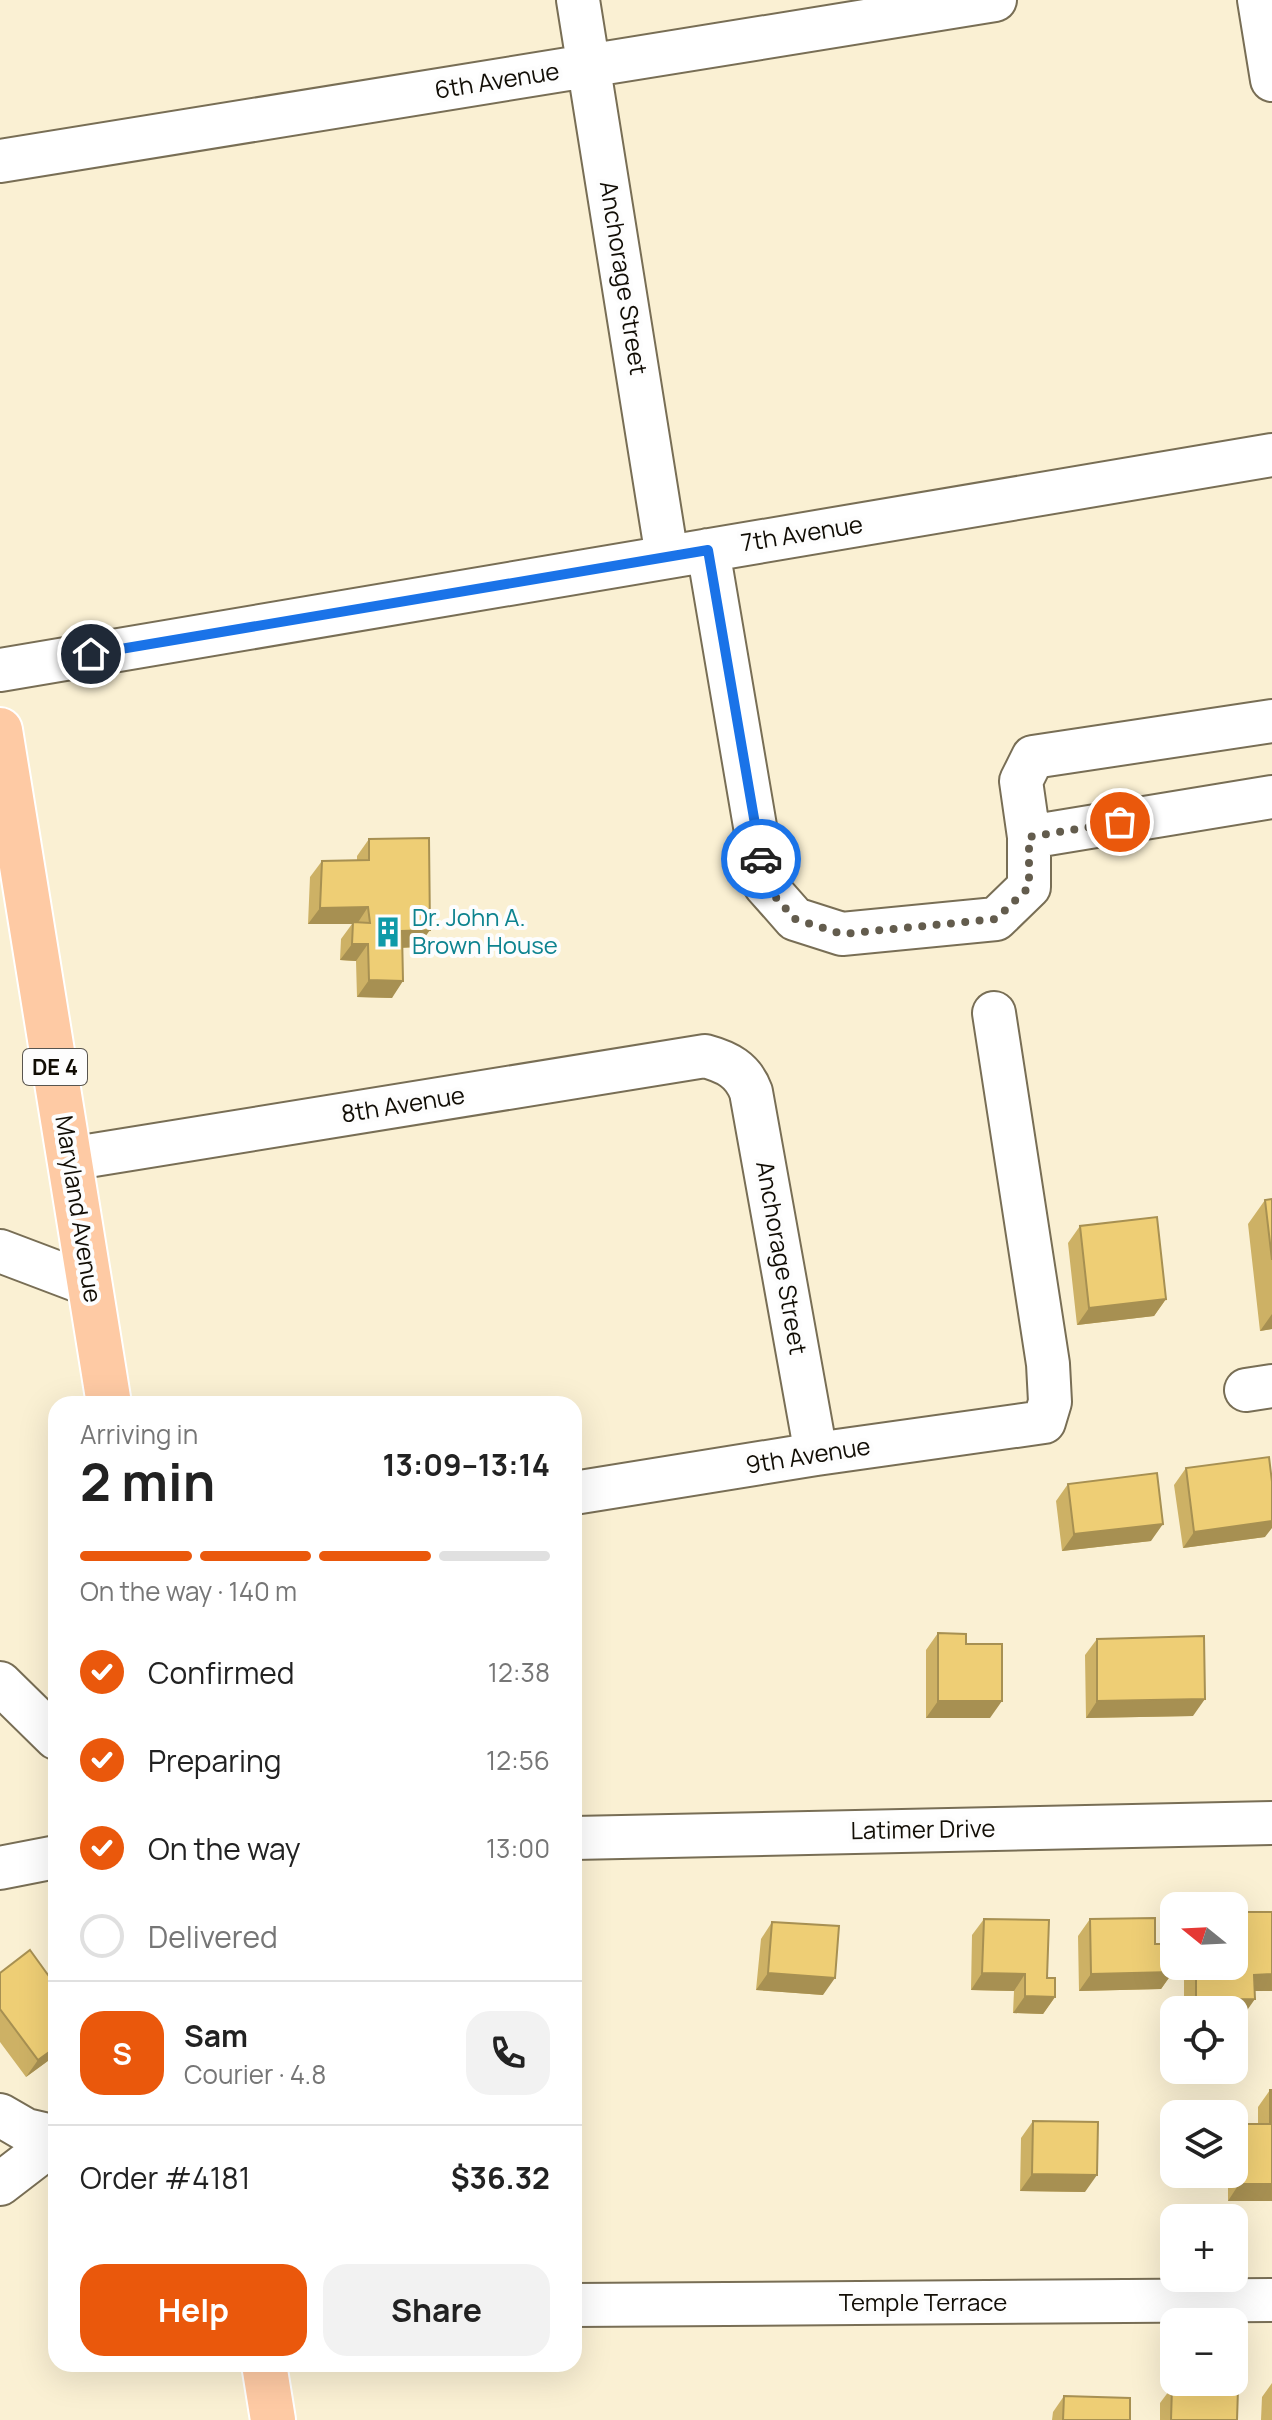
<!DOCTYPE html>
<meta charset="utf-8">
<style>
:root{--surface:#fff;--page:#f2f2f2;--text:#222;--muted:#767676;--line:#e0e0e0;--accent:#ea580c}
body{margin:0;font-family:Manrope,sans-serif;background:var(--page);color:var(--text);height:100vh;display:flex;flex-direction:column;font-size:30px;white-space:nowrap}
*{box-sizing:border-box;margin:0}
p{font-size:26px;color:var(--muted)}
.icon{flex:none;width:44px;height:44px;fill:none;stroke:currentColor;stroke-width:2;stroke-linecap:round;stroke-linejoin:round}
.map{position:relative;flex:1;overflow:hidden}
.details{position:absolute;left:48px;top:1396px;width:534px;height:976px;display:flex;flex-direction:column;background:var(--surface);border-radius:24px;box-shadow:0 8px 32px #0002}
.details>*{flex:none}
.needle{width:52px;rotate:288deg}
.fabs{position:absolute;left:1160px;top:1892px;display:grid;gap:16px}
.fabs a{display:grid;place-items:center;width:88px;height:88px;border-radius:16px;background:var(--surface);box-shadow:0 8px 32px #0002;font-size:40px}
.pin{position:absolute;display:grid;place-items:center;width:68px;height:68px;color:#fff;margin:-34px;border:4px solid #fff;border-radius:50%;box-shadow:0 2px 8px #0007}
.courier{position:absolute;display:grid;place-items:center;width:80px;height:80px;margin:-40px;border:6px solid #1a73e8;border-radius:50%;background:#fff;color:#222;box-shadow:0 2px 10px #0007}
.head em{font-style:normal;font-weight:700}
.head div{display:flex;flex-direction:column-reverse}
.head{display:flex;align-items:center;justify-content:space-between;height:136px;padding:0 32px}
h1{font-size:52px;font-weight:700;line-height:60px}
.bar{display:grid;grid-template-columns:repeat(4,1fr);gap:12px 8px;align-content:center;height:96px;padding:0 32px}
.bar i{height:10px;border-radius:6px;background:var(--line)}
.bar .on{background:var(--accent)}
.bar p{grid-column:span 4}
.line{display:flex;align-items:center;gap:20px;padding:0 32px;border-top:2px solid var(--line)}
.line div{flex:1}
.round{display:grid;place-items:center;flex:none;width:84px;height:84px;border-radius:24px;background:var(--page)}
ol{padding:0 32px;list-style:none}
li{display:flex;align-items:center;gap:24px;height:88px}
li p{margin-inline-start:auto}
li .icon{padding:8px;border-radius:50%;background:var(--accent);color:#fff;stroke-width:4}
li:last-child{color:var(--muted)}
li i{width:44px;height:44px;border:4px solid var(--line);border-radius:50%}
.action{display:flex;gap:16px;margin-top:auto;padding:16px 32px}
.action a{flex:1;height:92px;border-radius:24px;background:var(--accent);color:#fff;font-size:32px;font-weight:700;line-height:92px;text-align:center}
.action a+a{background:var(--page);color:var(--text)}
.map>svg:first-child{display:block}
</style>
<div class="map">
<svg width="1272" height="2420" viewBox="0 0 1272 2420">
<rect width="100%" height="100%" fill="#faf0d3"/>
<g fill="none" stroke-linecap="round" stroke-linejoin="round">
<g stroke="#786e55" stroke-width="46">
<path id="minor" d="M578,0L667,557
M1259,0L1272,80
M0,161L995,0
M708,550L765,885L795,919L842,934L996,919L1029,887V837L1021,781L1033,757L1272,721
M0,670L1272,455
M1029,837L1272,797
M69,1159L705,1056C727,1062 743,1070 751,1092L816,1454
M0,1251L90,1285
M1246,1390L1272,1386
M574,1493L816,1454L1044,1422L1050,1402L1048,1364L994,1013
M0,1683L56,1738
M574,1838L1272,1823
M0,1868L56,1857
M0,2115L26,2130L56,2137
M0,2184L56,2141
M574,2305L1272,2300"/>
</g>
<g stroke="#fff" stroke-width="48">
<path id="major" d="M0,730L109,1404
M264,2364L273,2420"/>
</g>
<use href="#minor" stroke="#fff" stroke-width="42"/>
<use href="#major" stroke="#fecaa4" stroke-width="44"/>
</g>
<path fill="#cdb165" d="M369,839L418,947L403,948L392,998L357,997L356,961L340,960L341,939L352,924H308L310,877L322,861L357,860V856Z
M1272,1199V1329L1260,1331L1248,1224L1265,1200Z
M1080,1226L1166,1299L1154,1316L1077,1325L1068,1243Z
M1186,1468L1265,1537L1183,1548L1174,1485Z
M1068,1484L1151,1541L1062,1551L1056,1501Z
M938,1633L966,1644L990,1718H926V1650Z
M1097,1639L1193,1716L1086,1718L1085,1655Z
M984,1919L1047,1978L1055,1997L1043,2014L1013,2013L1014,1991L971,1990L972,1935Z
M1090,1919L1155,1944L1173,1972L1161,1989L1079,1991L1078,1936Z
M772,1922L823,1995L756,1990L761,1939Z
M1184,1966H1234L1272,1991H1254L1243,2016L1234,2010H1184Z
M0,1973L56,2055L26,2077L0,2042Z
M1270,2090L1272,2201H1228V2174H1234V2131L1239,2124H1258V2107Z
M1033,2121L1085,2192L1020,2191L1021,2138Z
M1272,2383V2420H1261L1262,2397Z
M1172,2387L1237,2420H1160V2403Z
M1064,2396L1130,2420H1052L1053,2412Z"/>
<path fill="#a79052" d="M368,907L357,924H308L320,908Z
M430,930L418,947L390,948L402,931Z
M352,944H368L356,961L340,960Z
M369,980L403,981L392,998L357,997Z
M1166,1299L1154,1316L1077,1325L1089,1308Z
M1272,1314V1329L1260,1331Z
M1272,1521V1528L1265,1537L1183,1548L1194,1532Z
M1163,1524L1151,1541L1062,1551L1074,1534Z
M1205,1699L1193,1716L1086,1718L1097,1701Z
M938,1701H1002L990,1718H926Z
M1173,1972L1161,1989L1079,1991L1091,1974Z
M768,1973L835,1978L823,1995L756,1990Z
M982,1973L1025,1974L1014,1991L971,1990Z
M1272,1974V1991H1243L1254,1975Z
M1025,1996L1055,1997L1043,2014L1013,2013Z
M1255,1999L1243,2016H1234V2010H1189L1196,2000Z
M56,2047V2055L26,2077L38,2060Z
M1032,2174L1097,2175L1085,2192L1020,2191Z
M1239,2184H1272V2201H1228Z"/>
<path fill="#eece75" stroke="#a79052" stroke-width="2" d="M429,838L430,930L402,931L403,981L369,980L368,944H352L353,922L370,923L368,907L320,908L322,861L369,860V839Z
M1272,1199V1260L1265,1200Z
M1157,1217L1166,1299L1089,1308L1080,1226Z
M1269,1457L1272,1482V1521L1194,1532L1186,1468Z
M1157,1473L1163,1524L1074,1534L1068,1484Z
M938,1633L966,1634V1644H1002V1701H938Z
M1204,1636L1205,1699L1097,1701V1639Z
M1234,1912H1272V1974L1254,1975L1255,1999L1196,2000V1966H1234Z
M1155,1918V1944H1172L1173,1972L1091,1974L1090,1919Z
M984,1919L1049,1920L1047,1978H1055V1997L1025,1996V1974L982,1973Z
M772,1922L839,1926L835,1978L768,1973Z
M30,1950L56,1986V2047L38,2060L0,2009V1973Z
M1270,2090H1272V2184H1239V2124H1270Z
M1033,2121L1098,2122L1097,2175L1032,2174Z
M1172,2387L1238,2389L1237,2420H1171Z
M1064,2396L1130,2398V2420H1063Z"/>
<g fill="none" stroke-linecap="round" stroke-linejoin="round">
<path stroke="#635c4d" stroke-width="8" stroke-dasharray="0 14.4" d="M761,859L765,885L795,919L842,934L996,919L1029,887V837L1120,822"/>
<path stroke="#1a73e8" stroke-width="10" d="M91,654L708,550L761,859"/>
</g>
<defs>
<g id="building-bare" transform="scale(2.4)"><path d="M-4-6H4V6H1V3H-1V6H-4ZM-2.5-4.3h1.7v1.8h-1.7ZM.8-4.3h1.7v1.8H.8ZM-2.5-1h1.7V.8h-1.7ZM.8-1h1.7V.8H.8Z" fill="#0f9aa8" stroke="#fdfdfd" stroke-width="2.5" paint-order="stroke"/></g>
</defs>
<g fill-rule="evenodd">
<use href="#building-bare" x="388" y="932"/>
</g>
<g text-anchor="middle" stroke-width="8" stroke-linejoin="round" paint-order="stroke">
<rect fill="#fdfdfd" stroke="#58554f" stroke-width="2" x="23" y="1049" width="64" height="36" rx="6"/>
<g font-size="22" font-weight="bold" fill="#110d05">
<text x="55" y="1075">DE 4</text>
</g>
<g font-size="24" fill="#110d05" stroke="#fdfdfd">
<text transform="translate(497 81) rotate(-9)" y="8">6th Avenue</text>
<text transform="translate(623 278) rotate(81)" y="8">Anchorage Street</text>
<text transform="translate(802 534) rotate(-9)" y="8">7th Avenue</text>
<text transform="translate(403 1105) rotate(-9)" y="8">8th Avenue</text>
<text transform="translate(78 1209) rotate(81)" y="8">Maryland Avenue</text>
<text transform="translate(781 1258) rotate(80)" y="8">Anchorage Street</text>
<text transform="translate(808 1456) rotate(-9)" y="8">9th Avenue</text>
<text transform="translate(923 1830) rotate(-1)" y="8">Latimer Drive</text>
<text x="923" y="2311">Temple Terrace</text>
</g>
<g font-size="24" fill="#0d838f" stroke="#fdfdfd" text-anchor="start">
<text x="412" y="926">Dr. John A.<tspan x="412" dy="28">Brown House</tspan></text>
</g>
</g>
</svg>
<div class="fabs">
<a><svg class="needle" viewBox="-14 -14 28 28"><path d="M0-13l5 13h-10z" fill="#e53935"/><path d="M0 13l5-13h-10z" fill="#767676"/></svg></a>
<a><svg class="icon" aria-label="locate" viewBox="0 0 24 24"><circle cx="12" cy="12" r="6"/><path d="M12 2v4M12 18v4M2 12h4M18 12h4"/></svg></a>
<a><svg class="icon" aria-label="layers" viewBox="0 0 24 24"><path d="M12 4l9 5-9 5-9-5zM3 14l9 5 9-5"/></svg></a>
<a>+</a>
<a>−</a>
</div>
<div class="pin" style="left:1120px;top:822px;background:#ea580c"><svg class="icon" aria-label="bag" viewBox="0 0 24 24"><path d="M5 8h14l-1 12H6zM9 8a3 3 0 0 1 6 0"/></svg></div>
<div class="pin" style="left:91px;top:654px;background:#1f2937"><svg class="icon" aria-label="home" viewBox="0 0 24 24"><path d="M3 11l9-7 9 7M6 9v11h12V9"/></svg></div>
<div class="courier" style="left:761px;top:859px"><svg class="icon" aria-label="car" viewBox="0 0 24 24"><path d="M5 17H2v-5l4-1 3-4h7l3 4 3 1v5h-3M9 17h6M6 11h13"/><circle cx="7" cy="17" r="2"/><circle cx="17" cy="17" r="2"/></svg></div>
<section class="details">
<div class="head"><div><h1>2 min</h1><p>Arriving in</p></div><em>13:09–13:14</em></div>
<div class="bar"><i class="on"></i><i class="on"></i><i class="on"></i><i></i><p>On the way · 140 m</p></div>
<ol>
<li><svg class="icon" aria-label="check" viewBox="0 0 24 24"><path d="M5 12l5 5 9-10"/></svg>Confirmed<p>12:38</p></li>
<li><svg class="icon" aria-label="check" viewBox="0 0 24 24"><path d="M5 12l5 5 9-10"/></svg>Preparing<p>12:56</p></li>
<li><svg class="icon" aria-label="check" viewBox="0 0 24 24"><path d="M5 12l5 5 9-10"/></svg>On the way<p>13:00</p></li>
<li><i></i>Delivered</li>
</ol>
<div class="line" style="height:144px"><b class="round" style="background:var(--accent);color:#fff">S</b><div><b>Sam</b><p>Courier · 4.8</p></div><a class="round"><svg class="icon" aria-label="phone" viewBox="0 0 24 24"><path d="M5 4h4l2 5-3 2q2 4 5 5l2-3 5 2v4C11 20 4 13 5 4z"/></svg></a></div>
<div class="line" style="height:104px"><div>Order #4181</div><b>$36.32</b></div>
<div class="action"><a>Help</a><a>Share</a></div>
</section>
</div>
